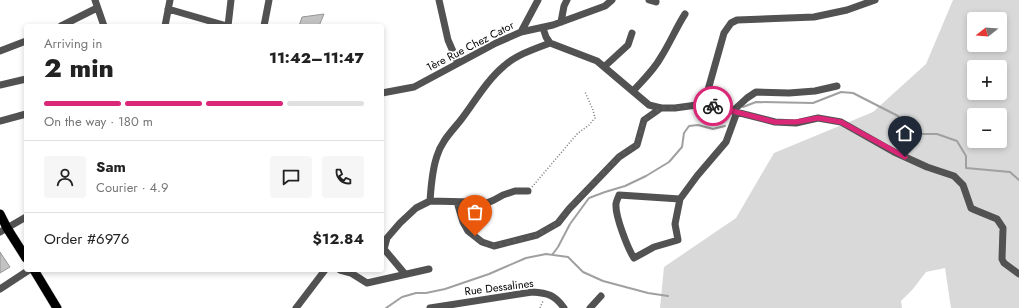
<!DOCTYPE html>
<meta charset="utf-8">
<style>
:root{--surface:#fff;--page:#f6f6f6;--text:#222;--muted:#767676;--line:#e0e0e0;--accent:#db2777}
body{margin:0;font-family:Jost,sans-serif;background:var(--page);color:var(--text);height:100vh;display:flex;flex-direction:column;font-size:15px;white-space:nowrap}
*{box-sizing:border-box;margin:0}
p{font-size:13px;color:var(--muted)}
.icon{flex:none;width:22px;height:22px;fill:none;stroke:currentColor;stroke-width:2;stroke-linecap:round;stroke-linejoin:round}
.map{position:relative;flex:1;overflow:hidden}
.details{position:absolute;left:24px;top:24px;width:360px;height:248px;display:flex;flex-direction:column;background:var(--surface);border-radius:4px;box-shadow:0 2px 6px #0003}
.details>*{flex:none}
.needle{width:26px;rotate:253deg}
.buttons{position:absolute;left:967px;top:12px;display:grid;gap:8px}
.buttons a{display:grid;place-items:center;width:40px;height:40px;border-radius:4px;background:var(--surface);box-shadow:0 2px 6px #0003;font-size:20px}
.pin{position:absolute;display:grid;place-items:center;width:34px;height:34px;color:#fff;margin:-41px -17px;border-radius:50% 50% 50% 0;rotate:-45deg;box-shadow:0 0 4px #0007}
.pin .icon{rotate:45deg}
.courier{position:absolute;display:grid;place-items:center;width:40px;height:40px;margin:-20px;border:3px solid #db2777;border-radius:50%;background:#fff;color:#222;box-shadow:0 1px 5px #0007}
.headline em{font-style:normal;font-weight:800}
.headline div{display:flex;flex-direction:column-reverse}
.headline{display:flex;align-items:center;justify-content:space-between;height:68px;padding:0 20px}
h1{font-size:26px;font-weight:800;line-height:30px}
.bar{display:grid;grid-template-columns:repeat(4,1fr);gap:6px 4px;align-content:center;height:48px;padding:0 20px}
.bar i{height:5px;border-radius:3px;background:var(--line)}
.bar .active{background:var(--accent)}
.bar p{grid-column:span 4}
.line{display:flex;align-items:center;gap:10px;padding:0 20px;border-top:1px solid var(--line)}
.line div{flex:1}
.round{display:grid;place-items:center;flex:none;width:42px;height:42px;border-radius:4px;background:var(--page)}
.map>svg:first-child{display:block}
</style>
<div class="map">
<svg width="1019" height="308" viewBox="0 0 1019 308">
<rect width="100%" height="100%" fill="#fff"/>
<path fill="#d9d9d9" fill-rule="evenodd" d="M953,0H1019V308H951L945,268L926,272L913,289L901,301L902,308H660L664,267L736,218L774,153L873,112L926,64ZM974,19H1000V45H974ZM974,67H1000V93H974ZM974,115H1000V141H974Z"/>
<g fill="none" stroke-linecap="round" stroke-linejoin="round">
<path stroke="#a0a0a0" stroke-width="2" d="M743,107L756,102L813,103L841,92L853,93L898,116L913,134H937L957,141L966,156V168L1010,172L1019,180
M552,255L558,247L570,224L589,198L605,192L625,186L646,176L669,162L682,147L684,133L689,126L698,125L713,129L725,126
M386,308L402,297L416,293H426L445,289L489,274L526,258L546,254L568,257L583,272L603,281L648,293L668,296"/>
</g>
<path fill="#c2c2c2" stroke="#969696" d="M324,14L319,26H299L302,17Z
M0,252L10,267L0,273Z"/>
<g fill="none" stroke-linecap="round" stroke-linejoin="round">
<g stroke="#dbdbdb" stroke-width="10">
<path id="major" d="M0,214L7,228L26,258
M34,270L57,308"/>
</g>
<path stroke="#747474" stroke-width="1.5" stroke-dasharray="1 2" stroke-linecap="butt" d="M532,187L577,134L589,125L595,118L593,110L585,92
M540,308L543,301"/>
<path stroke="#525252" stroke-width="7" d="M95,0L104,26
M439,0L448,40L458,63
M649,0L656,2
M168,9L227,26
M561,22L564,6L567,0
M61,26L97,8
M165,26L170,0
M228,26L231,0
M264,26L269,0
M543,28L546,37L550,43L597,61L649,105L661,108H675L704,104L775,122L796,123L818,118L841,122L894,152L927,167L954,176L963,185L971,208L975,210L997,219L1003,228L1002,259L1004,263L1019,274
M521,32L538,0
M0,51L26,41
M604,67L628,45L632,33
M0,85L26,79
M633,91C643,80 654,70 661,57C670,43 676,28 685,14
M382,93L414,87L496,43L521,32L553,25L605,6L612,0
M704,104L724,33L731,23L737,20L814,17L847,10L875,0
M0,121L26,114
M680,199L619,195C618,198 616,202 616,204C615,216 628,249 634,258L654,247L678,240L675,224L680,199L697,176L726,142L737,112L735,109L747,98L756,92L789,93L815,91L837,86
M430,201C431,187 432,170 437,156C441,142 451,132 460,121C474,103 486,81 504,66C516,55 534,49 550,43
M457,202L463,222L468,231L482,242L494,246L537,235L558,223L569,209L619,157L637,145L644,120L661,108
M0,232L26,217
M340,270L351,273L367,283L429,269
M405,274L384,249L387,238L400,223L416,208L430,201L473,202L482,205L494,200L503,195L515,191H528
M0,289L29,270
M296,308L325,270
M430,308L532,292C548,293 555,295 564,308
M590,308L601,296"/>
<use href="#major" stroke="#000" stroke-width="9"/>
</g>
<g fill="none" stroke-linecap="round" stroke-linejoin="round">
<path stroke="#595959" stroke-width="4" stroke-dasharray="0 7.2" d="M475,236L482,242L494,246L537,235L558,223L569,208L619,156L637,145L644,120L661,108H675L704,104L713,106"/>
<path stroke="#db2777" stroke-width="5" d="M713,106L775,122H796L818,118L841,122L905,157"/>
</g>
<g text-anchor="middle" stroke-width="3.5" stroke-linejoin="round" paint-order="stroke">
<g font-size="11" fill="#000" stroke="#fff">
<text transform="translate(470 46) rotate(-27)" y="4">1ère Rue Chez Cator</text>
<text transform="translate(499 287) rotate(-7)" y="4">Rue Dessalines</text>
</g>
</g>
</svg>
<div class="buttons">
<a><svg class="needle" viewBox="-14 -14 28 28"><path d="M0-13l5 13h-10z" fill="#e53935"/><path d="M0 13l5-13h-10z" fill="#767676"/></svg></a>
<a>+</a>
<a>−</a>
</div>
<div class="pin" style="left:475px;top:236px;background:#ea580c"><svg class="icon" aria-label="bag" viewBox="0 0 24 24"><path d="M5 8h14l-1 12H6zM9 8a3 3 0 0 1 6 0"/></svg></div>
<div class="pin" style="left:905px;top:157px;background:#1f2937"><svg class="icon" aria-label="home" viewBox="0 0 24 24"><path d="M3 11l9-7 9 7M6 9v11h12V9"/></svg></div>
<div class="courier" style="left:713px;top:106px"><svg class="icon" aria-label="bike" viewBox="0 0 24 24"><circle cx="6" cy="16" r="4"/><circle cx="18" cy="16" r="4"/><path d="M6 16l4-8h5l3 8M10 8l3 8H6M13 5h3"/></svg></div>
<section class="details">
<div class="headline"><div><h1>2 min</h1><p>Arriving in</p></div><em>11:42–11:47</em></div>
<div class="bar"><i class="active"></i><i class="active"></i><i class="active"></i><i></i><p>On the way · 180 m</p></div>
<div class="line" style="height:72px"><a class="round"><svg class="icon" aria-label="person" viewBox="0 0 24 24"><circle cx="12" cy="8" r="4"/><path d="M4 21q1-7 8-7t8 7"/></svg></a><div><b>Sam</b><p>Courier · 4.9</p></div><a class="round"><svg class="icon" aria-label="chat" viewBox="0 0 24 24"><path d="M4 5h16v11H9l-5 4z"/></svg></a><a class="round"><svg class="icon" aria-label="phone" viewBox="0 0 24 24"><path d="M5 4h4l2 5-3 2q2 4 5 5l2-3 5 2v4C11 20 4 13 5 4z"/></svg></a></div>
<div class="line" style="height:52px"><div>Order #6976</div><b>$12.84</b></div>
</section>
</div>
